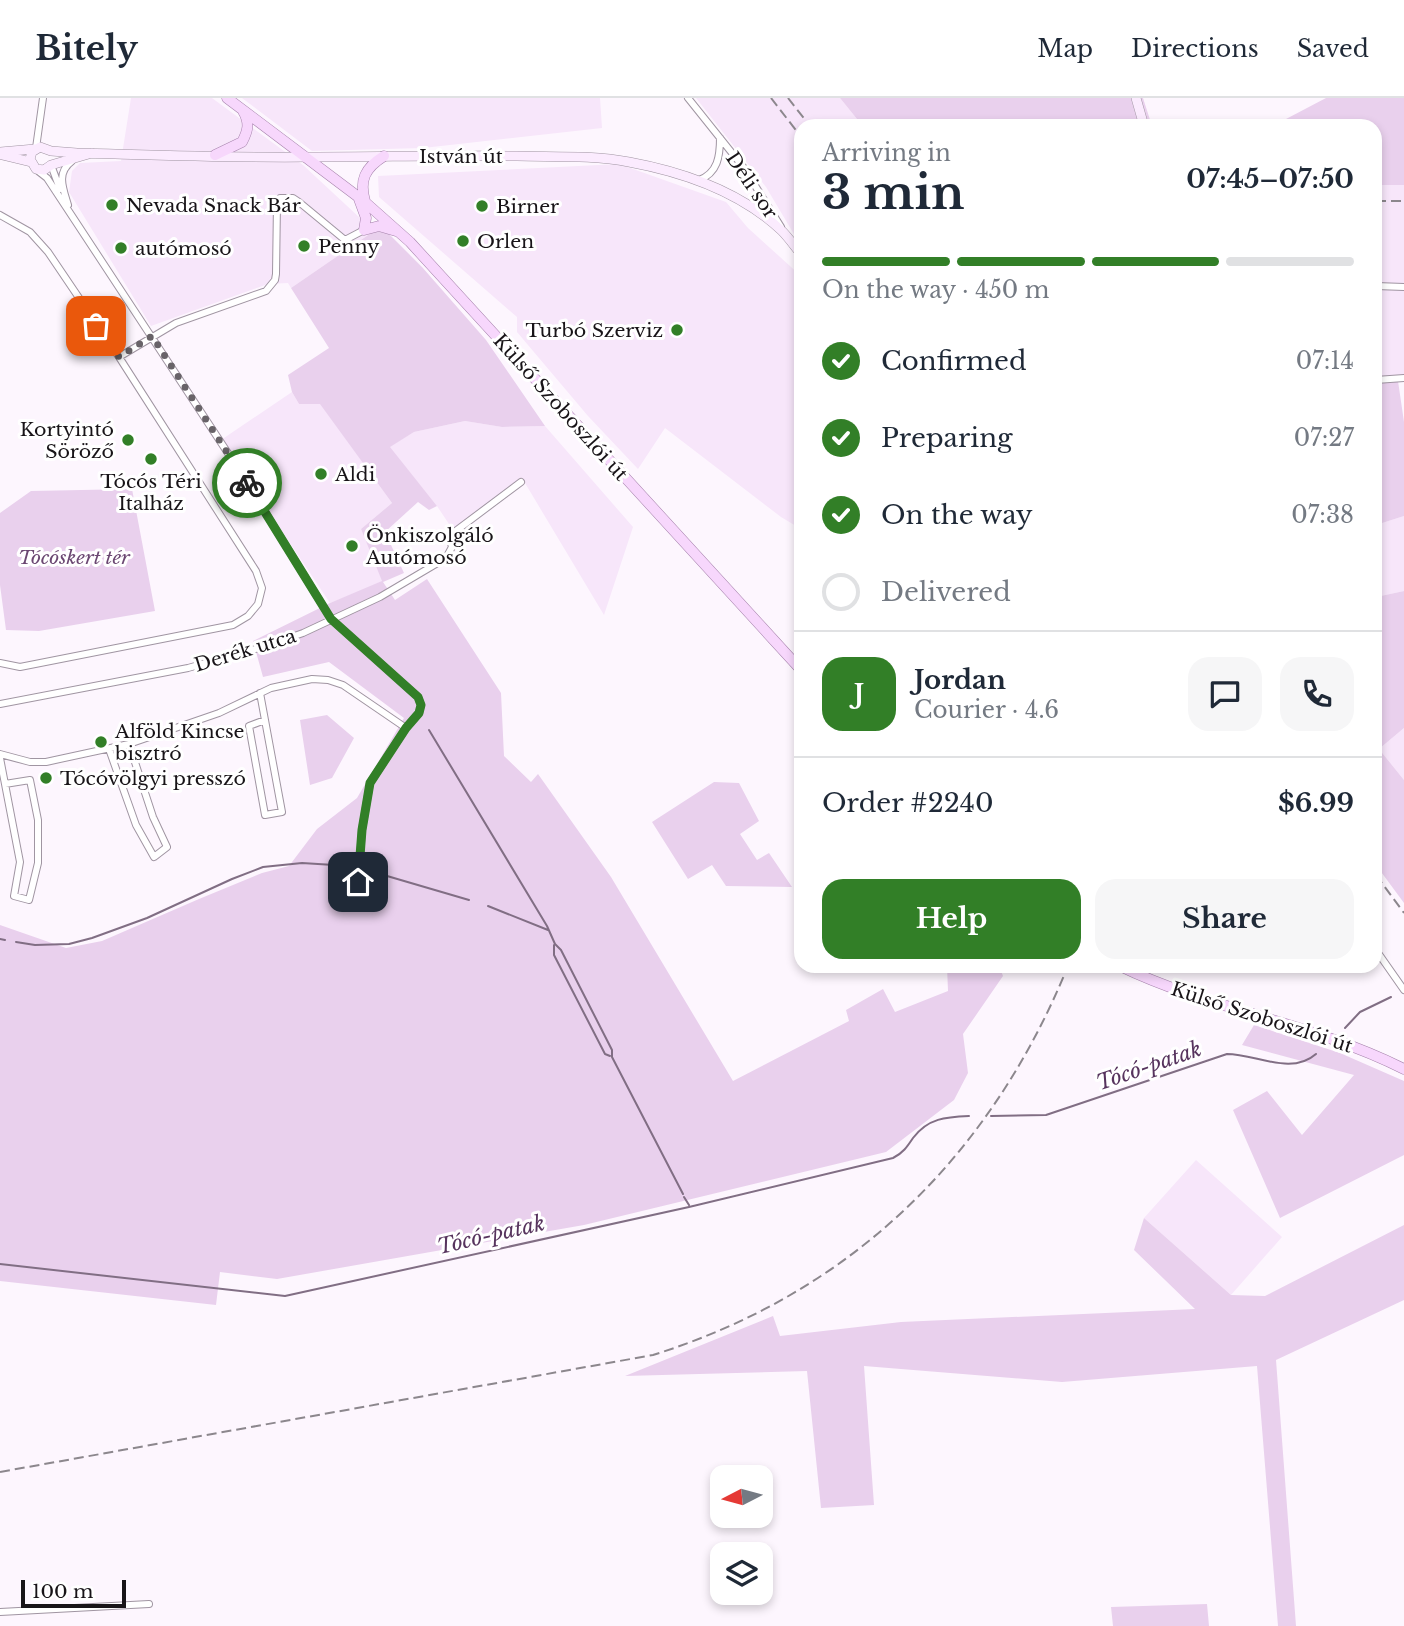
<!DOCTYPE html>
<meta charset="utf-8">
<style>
:root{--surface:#fff;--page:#f6f6f7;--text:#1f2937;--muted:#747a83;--line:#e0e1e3;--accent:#327f27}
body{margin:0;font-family:"Libre Baskerville",serif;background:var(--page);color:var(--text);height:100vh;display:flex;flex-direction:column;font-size:26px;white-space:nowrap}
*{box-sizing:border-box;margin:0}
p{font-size:23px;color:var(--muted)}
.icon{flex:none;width:38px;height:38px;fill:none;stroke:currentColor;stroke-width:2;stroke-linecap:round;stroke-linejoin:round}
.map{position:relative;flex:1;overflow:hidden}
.details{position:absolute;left:794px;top:21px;width:588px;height:854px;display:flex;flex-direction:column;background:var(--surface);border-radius:21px;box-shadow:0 4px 10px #0003}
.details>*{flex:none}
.needle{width:46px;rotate:264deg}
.tools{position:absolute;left:710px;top:1367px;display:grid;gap:14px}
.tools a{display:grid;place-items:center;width:63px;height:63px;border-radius:14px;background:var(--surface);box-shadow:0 4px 10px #0003;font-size:35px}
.scale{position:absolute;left:21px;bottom:18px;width:105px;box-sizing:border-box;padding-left:7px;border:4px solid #181418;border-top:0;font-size:19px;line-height:24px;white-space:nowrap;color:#181418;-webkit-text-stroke:5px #fff;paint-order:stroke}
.pin{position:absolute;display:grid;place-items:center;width:60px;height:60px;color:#fff;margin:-30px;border-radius:14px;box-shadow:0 4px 10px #0006}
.courier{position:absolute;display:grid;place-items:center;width:70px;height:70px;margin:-35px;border:5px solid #327f27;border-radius:50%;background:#fff;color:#222;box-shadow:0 2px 9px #0007}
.headline em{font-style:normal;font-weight:800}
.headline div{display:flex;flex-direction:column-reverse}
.headline{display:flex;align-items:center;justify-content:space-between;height:119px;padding:0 28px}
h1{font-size:46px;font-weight:800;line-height:52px}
.bar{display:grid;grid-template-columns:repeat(4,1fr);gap:10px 7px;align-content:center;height:84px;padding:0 28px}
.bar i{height:9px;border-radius:5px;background:var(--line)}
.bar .active{background:var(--accent)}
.bar p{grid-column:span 4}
.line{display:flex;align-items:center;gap:18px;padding:0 28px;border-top:2px solid var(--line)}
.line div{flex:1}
.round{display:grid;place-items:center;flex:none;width:74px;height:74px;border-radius:21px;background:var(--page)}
ol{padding:0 28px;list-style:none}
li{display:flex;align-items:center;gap:21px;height:77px}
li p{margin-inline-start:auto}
li .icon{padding:7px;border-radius:50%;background:var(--accent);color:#fff;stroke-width:4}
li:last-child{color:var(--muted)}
li i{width:38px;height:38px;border:4px solid var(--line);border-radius:50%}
.primary-button{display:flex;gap:14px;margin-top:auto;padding:14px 28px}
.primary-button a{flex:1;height:80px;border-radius:21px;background:var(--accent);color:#fff;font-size:28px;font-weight:800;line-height:80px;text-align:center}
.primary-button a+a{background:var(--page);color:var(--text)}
header{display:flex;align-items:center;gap:42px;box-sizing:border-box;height:98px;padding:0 35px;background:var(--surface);border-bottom:2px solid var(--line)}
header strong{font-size:33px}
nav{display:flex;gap:38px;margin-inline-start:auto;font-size:24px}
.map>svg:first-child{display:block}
</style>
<header>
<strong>Bitely</strong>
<nav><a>Map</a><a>Directions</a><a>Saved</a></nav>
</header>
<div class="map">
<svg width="1404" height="1528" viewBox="0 0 1404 1528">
<rect width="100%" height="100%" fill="#fdf6fe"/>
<path fill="#f7e6fa" d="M131,0H212L303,67L374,133L291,190L288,185L268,186L151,228L69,94L72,73L80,65L121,63Z
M242,0H600L602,30L423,50L312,53Z
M696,0H840L857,21L866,28H802L801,148L766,89Z
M619,66L726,104L748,130L801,178V431L781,419L665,330L638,371L588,318L517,234V219L379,99L378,78Z
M1376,87H1404V283L1376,286Z
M292,294L299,306L320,305L392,405L361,431L383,484L330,505L221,342Z
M465,323L502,329L545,328L633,429L604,517L525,385L517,383L453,432L437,408L389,349L414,334Z
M1404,418V493L1376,499V427Z
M1404,630V682L1379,651Z
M1196,1062L1282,1139L1231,1197L1144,1120Z"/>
<path fill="#e9d0ed" d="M840,0H1143L1152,28H866L857,21Z
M1326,0H1404V87H1376V28H1258L1286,21Z
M374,133L388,135L422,169L486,242L545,328L502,329L465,323L414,334L390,349L437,408L429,412L418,404L385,434L404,475L383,484L395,502L427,481L501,595L504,658L531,684L538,676L611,779L733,983L849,923L846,912L883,891L895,914L948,893L947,868H999L1003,878L963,936L968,975L954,1002L886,1054L584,1127L277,1181L220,1174L216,1207L0,1183V827L66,850L102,843L199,801L262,775L289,768L317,731L357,700L404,620L329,564L263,579L253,543L330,505L382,483L361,431L392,405L320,306H299L292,294L288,277L329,250L291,190Z
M1398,283L1404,324V418L1376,427V286Z
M132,391L155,513L39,533L6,532L0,487V415L31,393Z
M1404,493V630L1379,651L1404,682V805L1376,767V499Z
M327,617L354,640L332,680L310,687L300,622Z
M714,684L739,685L759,723L740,736L757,762L769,755L792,789L726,788L712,767L688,781L652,724Z
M1254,927L1340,955L1404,983V1057L1280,1120L1233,1012L1267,993L1302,1037L1354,977L1242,947Z
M1144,1120L1231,1197L1265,1198L1404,1127V1202L1276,1262L1296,1528H1278L1257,1268L1062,1284L864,1268L874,1407L821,1410L807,1273L625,1278L773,1218L780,1238L901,1224L1195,1211L1134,1152Z
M1207,1506L1209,1528H1113L1111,1509Z"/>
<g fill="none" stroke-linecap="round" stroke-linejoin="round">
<path stroke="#816e84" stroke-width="2" d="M429,632L547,828L555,846L561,852L612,952V959L683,1096
M370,773L469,802
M488,808L548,832
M0,841L5,842
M16,844L35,847L69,846L92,840L147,820L232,781L263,769L302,765L350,768
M554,847V857L605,956L610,958
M1345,930L1360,914L1391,899
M991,1018L1046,1017L1227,956C1256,956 1291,978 1316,956
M684,1099L689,1107
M0,1166L285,1198L689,1109L893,1060C903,1055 907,1049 913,1040C928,1020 946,1019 969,1018"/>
<g stroke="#a095a2" stroke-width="8">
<path id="street" d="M688,0L744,70L781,129
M36,50L43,0
M51,67L60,91
M38,73L47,80L241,375L331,521L418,599L421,607L419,615L406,630L370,685L362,732L358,784
M699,82C718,75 720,58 720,40
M68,107C63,90 56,75 72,63
M0,117L30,134L48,154L119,259L256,473L262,490L258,506L248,518L233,527L20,569L0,565
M1376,188L1404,189
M119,259L176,225L266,193L275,182L276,176L277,105L280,100H293L299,104L345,142L364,132
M1376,282L1404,280
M260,595L282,714L265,717L249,628L265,622
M0,606L188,570L266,548L303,535L380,499L446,460L452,449L449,438L521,384
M109,651L136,727L154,759L167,749L153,719L129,646
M0,656L30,664H46L129,646L219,615L271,590L312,581L328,582L343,587L406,630
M0,660L20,764L14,798L29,802L38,765V722L30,682L5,686
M1376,852L1404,892
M0,1514L149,1506"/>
</g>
<g stroke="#a095a2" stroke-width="10">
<path id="secondary" d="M1136,0L1144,28
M0,54L35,51
M92,55L51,67L44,72L36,71L30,61L32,54L40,49L51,53L77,55C154,57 232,60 310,59C379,59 448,57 517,58C554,59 593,57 629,64C683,74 741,94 782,133C789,140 795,149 802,157
M2,57L31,64"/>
</g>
<g stroke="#a582ab" stroke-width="11">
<path id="primary" d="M227,0L365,104L410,144L802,573
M215,57L242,44C248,33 250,25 243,13
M359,101L366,120L364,132
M365,103C359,82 365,70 384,58
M364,132L379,128L396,133
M1120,868C1211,912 1313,925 1404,971"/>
</g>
<use href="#street" stroke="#fff" stroke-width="6"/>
<use href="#secondary" stroke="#fbebfe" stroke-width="9"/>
<use href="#primary" stroke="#f7d7fc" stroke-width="10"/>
<path stroke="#8c878d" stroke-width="2" stroke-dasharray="10 5" stroke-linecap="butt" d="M771,0L802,40
M788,0L810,28
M1376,103H1404
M1376,777L1404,815
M0,1374L653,1257C851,1195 990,1059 1068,868"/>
</g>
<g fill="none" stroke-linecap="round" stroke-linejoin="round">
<path stroke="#686368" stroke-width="7" stroke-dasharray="0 12.6" d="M96,228L119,259L152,238L247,385"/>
<path stroke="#327f27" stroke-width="9" d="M247,385L331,521L418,599L421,607L419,615L406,630L370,685L362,732L358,784"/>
</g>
<g fill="#327f27" stroke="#fff" stroke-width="2.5">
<circle cx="112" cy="107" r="7"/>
<circle cx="482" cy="108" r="7"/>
<circle cx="463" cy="143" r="7"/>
<circle cx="304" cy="148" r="7"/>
<circle cx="121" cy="150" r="7"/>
<circle cx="677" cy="232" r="7"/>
<circle cx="128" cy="342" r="7"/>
<circle cx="151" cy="361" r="7"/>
<circle cx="321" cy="376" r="7"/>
<circle cx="352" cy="448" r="7"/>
<circle cx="101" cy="644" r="7"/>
<circle cx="46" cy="680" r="7"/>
</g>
<g text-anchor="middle" stroke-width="6" stroke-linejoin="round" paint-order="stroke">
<g font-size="19" fill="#181418" stroke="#fff">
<text x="461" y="65">István út</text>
<text transform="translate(752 87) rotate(56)" y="7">Déli sor</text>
<text transform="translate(561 309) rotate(48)" y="7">Külső Szoboszlói út</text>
<text transform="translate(245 552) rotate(-17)" y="7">Derék utca</text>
<text transform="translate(1262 919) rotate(18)" y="7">Külső Szoboszlói út</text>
</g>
<g font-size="19" fill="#181418" stroke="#fff" text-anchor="start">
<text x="126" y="114">Nevada Snack Bár</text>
<text x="496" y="115">Birner</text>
<text x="477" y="150">Orlen</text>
<text x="318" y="155">Penny</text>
<text x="135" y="157">autómosó</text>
<text x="663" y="239" text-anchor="end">Turbó Szerviz</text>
<text x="114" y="338" text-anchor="end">Kortyintó<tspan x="114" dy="22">Söröző</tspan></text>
<text x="335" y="383">Aldi</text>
<text x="151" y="390" text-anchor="middle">Tócós Téri<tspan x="151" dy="22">Italház</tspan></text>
<text x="366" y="444">Önkiszolgáló<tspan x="366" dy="22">Autómosó</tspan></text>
<text x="115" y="640">Alföld Kincse<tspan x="115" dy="22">bisztró</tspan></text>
<text x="60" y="687">Tócóvölgyi presszó</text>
</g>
<g font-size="19" font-style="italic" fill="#6b4772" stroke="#fff">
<text x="74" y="466">Tócóskert tér</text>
</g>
<g font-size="21" font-style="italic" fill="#57345e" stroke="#fff">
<text transform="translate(1149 968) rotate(-19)" y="7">Tócó-patak</text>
<text transform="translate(491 1137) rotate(-13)" y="7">Tócó-patak</text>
</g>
</g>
</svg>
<div class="tools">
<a><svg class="needle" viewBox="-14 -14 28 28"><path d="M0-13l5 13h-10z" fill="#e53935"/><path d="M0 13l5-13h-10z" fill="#747a83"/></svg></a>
<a><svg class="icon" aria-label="layers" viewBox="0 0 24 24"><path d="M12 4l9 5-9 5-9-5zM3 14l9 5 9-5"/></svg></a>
</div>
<div class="scale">100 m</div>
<div class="pin" style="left:96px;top:228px;background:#ea580c"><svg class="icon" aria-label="bag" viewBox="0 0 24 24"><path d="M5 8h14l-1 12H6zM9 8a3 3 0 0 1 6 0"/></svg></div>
<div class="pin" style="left:358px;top:784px;background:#1f2937"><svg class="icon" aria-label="home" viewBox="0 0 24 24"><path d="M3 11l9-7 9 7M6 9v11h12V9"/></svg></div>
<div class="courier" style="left:247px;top:385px"><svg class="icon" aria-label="bike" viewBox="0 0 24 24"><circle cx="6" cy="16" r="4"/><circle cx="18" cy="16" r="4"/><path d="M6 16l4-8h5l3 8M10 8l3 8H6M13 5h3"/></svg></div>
<section class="details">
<div class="headline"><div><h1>3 min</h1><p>Arriving in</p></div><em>07:45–07:50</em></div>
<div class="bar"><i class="active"></i><i class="active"></i><i class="active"></i><i></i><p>On the way · 450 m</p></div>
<ol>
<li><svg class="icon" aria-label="check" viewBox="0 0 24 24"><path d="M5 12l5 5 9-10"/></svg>Confirmed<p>07:14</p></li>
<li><svg class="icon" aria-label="check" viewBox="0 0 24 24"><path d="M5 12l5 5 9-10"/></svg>Preparing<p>07:27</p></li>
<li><svg class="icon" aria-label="check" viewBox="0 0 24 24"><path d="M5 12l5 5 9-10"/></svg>On the way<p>07:38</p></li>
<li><i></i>Delivered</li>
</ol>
<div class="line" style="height:126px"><b class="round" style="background:var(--accent);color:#fff">J</b><div><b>Jordan</b><p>Courier · 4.6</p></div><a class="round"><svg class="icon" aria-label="chat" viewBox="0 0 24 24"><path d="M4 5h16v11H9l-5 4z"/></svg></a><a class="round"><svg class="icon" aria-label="phone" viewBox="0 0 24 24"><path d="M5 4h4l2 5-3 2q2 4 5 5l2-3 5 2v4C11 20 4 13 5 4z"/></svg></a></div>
<div class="line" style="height:91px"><div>Order #2240</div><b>$6.99</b></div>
<div class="primary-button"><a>Help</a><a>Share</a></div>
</section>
</div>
